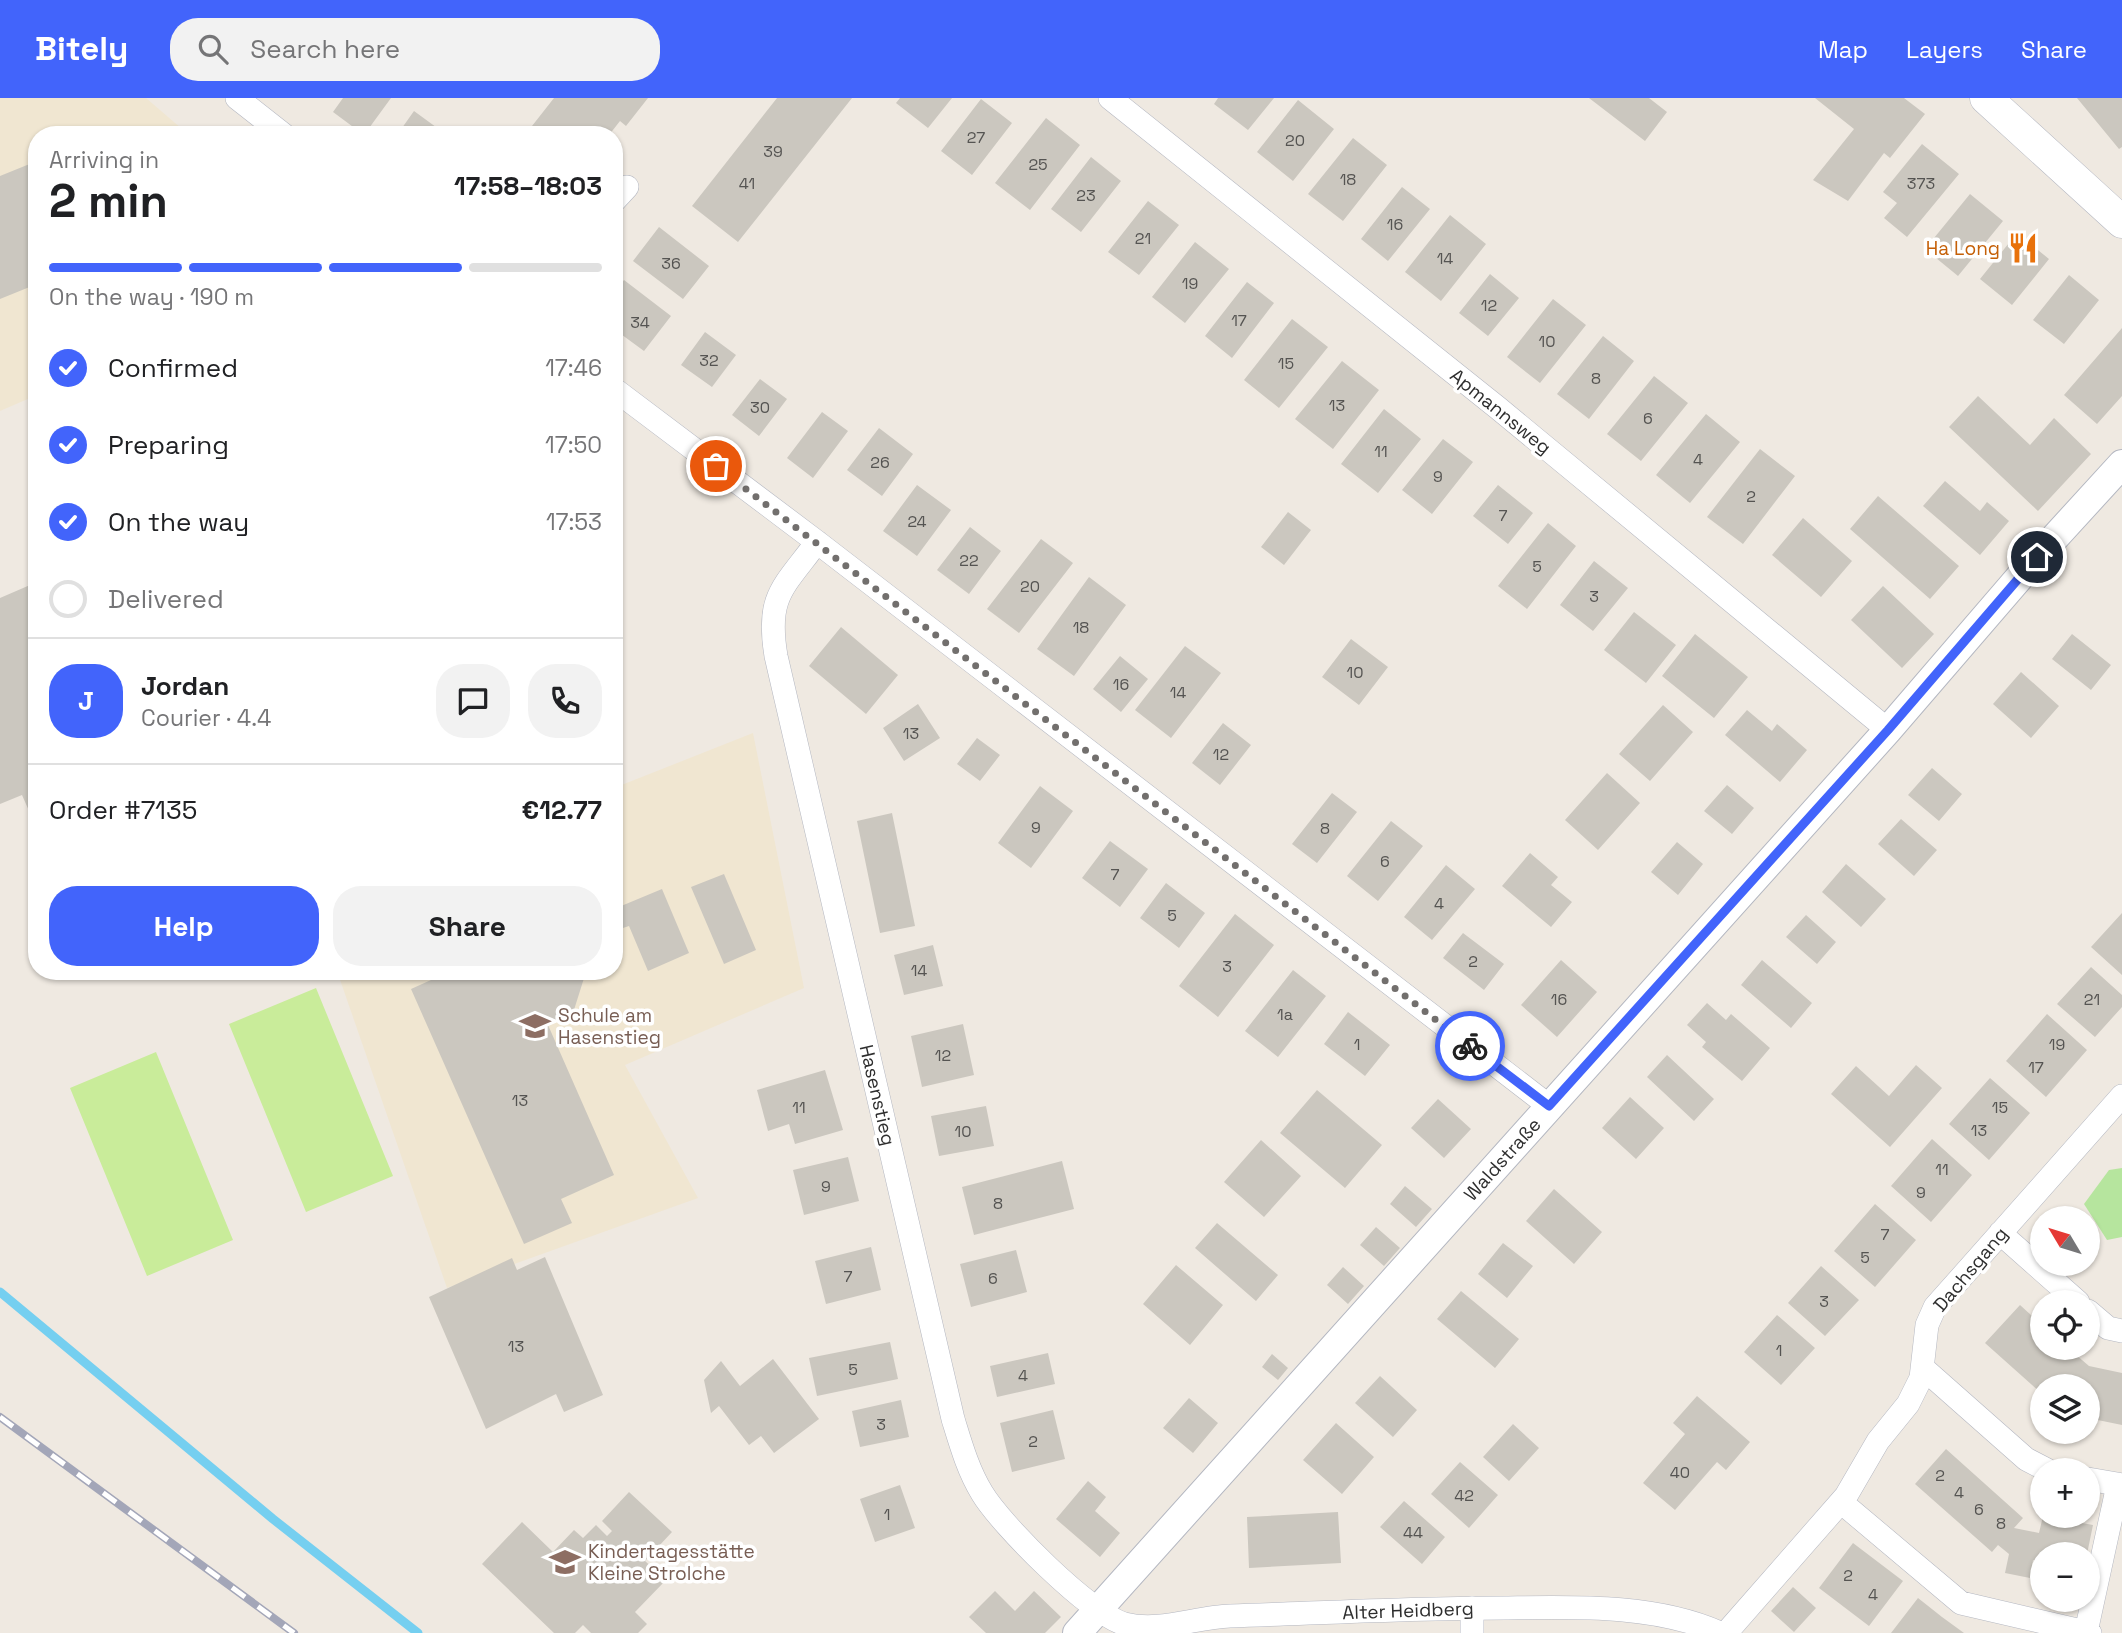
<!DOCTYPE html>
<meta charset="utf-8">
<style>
:root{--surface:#fff;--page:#f2f2f2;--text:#202124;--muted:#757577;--line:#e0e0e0;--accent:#4264fb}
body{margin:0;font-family:"Space Grotesk",sans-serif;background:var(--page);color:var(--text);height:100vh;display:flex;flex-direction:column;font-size:26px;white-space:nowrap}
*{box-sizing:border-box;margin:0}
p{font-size:23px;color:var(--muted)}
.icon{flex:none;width:38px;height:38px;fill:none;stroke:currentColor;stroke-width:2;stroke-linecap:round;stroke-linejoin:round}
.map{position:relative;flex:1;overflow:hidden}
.drawer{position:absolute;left:28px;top:28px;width:595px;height:854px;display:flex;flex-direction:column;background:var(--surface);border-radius:28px;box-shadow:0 2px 5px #0004}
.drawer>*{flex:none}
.needle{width:46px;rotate:308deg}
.fabs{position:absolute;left:2030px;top:1108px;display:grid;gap:14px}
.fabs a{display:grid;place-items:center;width:70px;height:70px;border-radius:50%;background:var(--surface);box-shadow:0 2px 5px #0004;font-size:35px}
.pin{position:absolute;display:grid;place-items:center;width:60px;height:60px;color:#fff;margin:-30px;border:4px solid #fff;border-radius:50%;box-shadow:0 2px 7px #0007}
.courier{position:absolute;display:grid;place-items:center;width:70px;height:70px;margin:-35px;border:5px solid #4264fb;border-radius:50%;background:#fff;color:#222;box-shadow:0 2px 9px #0007}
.headline em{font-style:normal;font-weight:700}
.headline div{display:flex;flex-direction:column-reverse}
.headline{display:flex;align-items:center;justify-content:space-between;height:119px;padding:0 21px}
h1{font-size:46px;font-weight:700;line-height:52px}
.bar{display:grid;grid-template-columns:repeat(4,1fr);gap:10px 7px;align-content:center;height:84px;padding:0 21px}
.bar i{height:9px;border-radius:5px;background:var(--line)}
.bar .active{background:var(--accent)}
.bar p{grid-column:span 4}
.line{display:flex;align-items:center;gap:18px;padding:0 21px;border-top:2px solid var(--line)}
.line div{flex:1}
.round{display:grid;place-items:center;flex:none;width:74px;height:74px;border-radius:28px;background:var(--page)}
ol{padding:0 21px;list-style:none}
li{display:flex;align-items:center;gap:21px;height:77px}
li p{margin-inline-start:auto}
li .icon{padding:7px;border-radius:50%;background:var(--accent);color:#fff;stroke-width:4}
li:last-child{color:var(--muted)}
li i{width:38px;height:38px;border:4px solid var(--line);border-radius:50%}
.action{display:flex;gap:14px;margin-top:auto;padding:14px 21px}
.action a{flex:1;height:80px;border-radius:28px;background:var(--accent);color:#fff;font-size:28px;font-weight:700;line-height:80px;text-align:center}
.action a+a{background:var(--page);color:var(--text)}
header{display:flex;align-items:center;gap:42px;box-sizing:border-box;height:98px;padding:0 35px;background:var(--accent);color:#fff}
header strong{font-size:33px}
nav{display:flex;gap:38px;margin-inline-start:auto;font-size:24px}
.search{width:490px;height:63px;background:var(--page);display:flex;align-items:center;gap:18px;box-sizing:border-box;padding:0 24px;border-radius:28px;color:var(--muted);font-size:26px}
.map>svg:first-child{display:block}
</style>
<header>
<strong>Bitely</strong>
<div class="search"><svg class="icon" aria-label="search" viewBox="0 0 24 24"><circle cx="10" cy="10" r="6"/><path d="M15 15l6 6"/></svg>Search here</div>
<nav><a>Map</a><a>Layers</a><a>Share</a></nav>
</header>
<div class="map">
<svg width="2122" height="1535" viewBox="0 0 2122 1535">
<rect width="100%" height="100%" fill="#efe9e1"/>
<path fill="#f0e6d1" d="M0,0H146L189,37H37V297L0,313Z
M753,635L804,890L625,967L698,1100L447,1190L337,873H614V690Z"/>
<path fill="#b6e59e" d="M2122,1070V1139L2107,1142L2084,1106L2109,1072Z"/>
<path fill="#c9ec9a" d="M316,890L393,1078L306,1114L229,926Z
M156,954L233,1142L147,1178L70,990Z"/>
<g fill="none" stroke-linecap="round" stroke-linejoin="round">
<path stroke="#75cff0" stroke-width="9" d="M0,1194L273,1421L418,1535"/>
</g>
<path fill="#cbc7bf" d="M343,0H391L364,37L333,14Z
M554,0H648L626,28L620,23L609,37H542L532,28Z
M777,0H852L738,144L692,108Z
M900,0H952L928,30L896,5Z
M1218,0H1274L1248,32L1214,6Z
M1589,0H1649L1667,14L1645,43Z
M1815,0H1904L1925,16L1890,60L1884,55L1848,103L1813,82L1854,31Z
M2077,0H2122V49L2119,51Z
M981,1L1012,25L972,77L941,53Z
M1298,2L1334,31L1293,83L1257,54Z
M414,13L440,32L437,37H397Z
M1046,20L1080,47L1030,112L995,85Z
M1353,40L1387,67L1343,123L1308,96Z
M1922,46L1959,76L1907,139L1884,120L1897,105L1883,94Z
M1091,59L1121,83L1081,134L1051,111Z
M37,63V186L0,201V78Z
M1402,89L1430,111L1388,163L1361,141Z
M1970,96L2003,123L1958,178L1925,151Z
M1148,103L1179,127L1139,177L1108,154Z
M1450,117L1486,146L1441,203L1405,174Z
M659,129L709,168L683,201L633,163Z
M2017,135L2049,161L2012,207L1980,181Z
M1195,144L1229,171L1185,225L1152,199Z
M1490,176L1519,200L1488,238L1459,215Z
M2069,177L2099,202L2064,246L2033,222Z
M624,182L671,218L644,253L614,231V195Z
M1247,184L1274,205L1232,260L1205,238Z
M1553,201L1586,227L1540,285L1507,259Z
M1292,221L1328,249L1279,310L1244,282Z
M2122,230V298L2097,326L2064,297Z
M705,234L736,257L712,289L681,267Z
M1603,238L1634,263L1589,321L1557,296Z
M1342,263L1379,292L1333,351L1295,321Z
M1654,278L1688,305L1641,363L1607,336Z
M760,281L787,301L759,338L732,317Z
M1978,298L2030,347L2054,320L2091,356L2038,413L1949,329Z
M1384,311L1421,341L1378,395L1341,366Z
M822,314L848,333L813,380L787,360Z
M1706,316L1740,344L1690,405L1656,377Z
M879,330L913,356L882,398L847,372Z
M1443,341L1473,364L1432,416L1402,392Z
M1760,351L1795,378L1743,446L1707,419Z
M1945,383L1980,413L1987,404L2009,423L1980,457L1923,408Z
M917,387L951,412L917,458L883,433Z
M1498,387L1533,415L1508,446L1473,418Z
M1878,398L1959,468L1930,501L1850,431Z
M1288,414L1311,432L1284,467L1261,449Z
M1803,420L1852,463L1821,499L1772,457Z
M1548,425L1576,448L1527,511L1498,488Z
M970,429L1001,453L969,496L937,472Z
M1041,441L1073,465L1019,535L987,511Z
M1594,463L1628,490L1593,533L1560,507Z
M1089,479L1126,507L1074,578L1037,551Z
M37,484V731L22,697L0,706V500Z
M1883,488L1934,536L1902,570L1851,522Z
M1634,514L1676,547L1646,585L1604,552Z
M841,529L898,577L866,616L809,568Z
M1695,536L1748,579L1714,620L1662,578Z
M2072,536L2111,567L2091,592L2052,561Z
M1351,541L1388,569L1359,607L1322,579Z
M1185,548L1221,575L1171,640L1135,612Z
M1120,558L1148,581L1121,614L1093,591Z
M2021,574L2059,608L2031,640L1993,606Z
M918,606L940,640L904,663L883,630Z
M1663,607L1693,634L1650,683L1619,656Z
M1747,612L1772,633L1777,626L1807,652L1780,684L1725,637Z
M1223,625L1251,647L1220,687L1192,665Z
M977,640L1000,657L980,683L957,666Z
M1932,670L1962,696L1939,723L1908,697Z
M1607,675L1640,705L1598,752L1565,722Z
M1727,687L1754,710L1732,736L1704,713Z
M1040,688L1073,713L1031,770L998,745Z
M1332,695L1357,714L1317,765L1292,746Z
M892,715L915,828L880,835L857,723Z
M1901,721L1937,752L1914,778L1878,746Z
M1391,723L1423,748L1378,803L1347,778Z
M1110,743L1148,771L1120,809L1082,780Z
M1677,744L1703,766L1678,797L1651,774Z
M1530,755L1558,779L1551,787L1572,804L1551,829L1502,788Z
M1846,766L1886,801L1861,829L1822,794Z
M1446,767L1475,791L1432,842L1404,819Z
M724,776L756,852L724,866L691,789Z
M1166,785L1205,815L1179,850L1140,820Z
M662,791L689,855L648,873L629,828L623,830L614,811Z
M2122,815V877L2091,849Z
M1235,816L1274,847L1218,919L1179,888Z
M1806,817L1836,844L1817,866L1786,839Z
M1463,835L1504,866L1484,892L1443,860Z
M933,847L943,888L904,897L894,857Z
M1561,862L1597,894L1557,939L1521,907Z
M1762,862L1812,905L1791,930L1741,887Z
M2091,869L2122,897V909L2095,939L2057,906Z
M1293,872L1326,898L1278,959L1245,933Z
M451,873H584L585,877L573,915L548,927L614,1077L561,1101L572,1125L524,1146L411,891Z
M1707,905L1726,922L1731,916L1770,950L1742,983L1702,949L1706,944L1687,927Z
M1348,914L1390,947L1365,978L1324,946Z
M2047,916L2087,952L2046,999L2006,963Z
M963,926L974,977L922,989L911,938Z
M1667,957L1714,1001L1694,1023L1647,979Z
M1916,967L1942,990L1890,1049L1831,996L1856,968L1889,998Z
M825,972L843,1032L795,1046L789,1026L768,1033L757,992Z
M1990,980L2030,1015L1989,1062L1949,1026Z
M1317,992L1382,1047L1345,1090L1280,1035Z
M1630,999L1664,1030L1636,1061L1602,1030Z
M1438,1001L1471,1031L1444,1060L1411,1030Z
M986,1008L994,1048L939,1058L931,1018Z
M1932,1041L1972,1077L1931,1124L1891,1088Z
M1261,1042L1301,1078L1264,1119L1224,1084Z
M848,1059L859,1103L804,1117L793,1072Z
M1062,1063L1074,1111L974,1137L962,1089Z
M1405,1088L1432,1111L1416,1129L1390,1106Z
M1554,1091L1602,1134L1574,1166L1526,1123Z
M1875,1106L1916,1142L1875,1189L1834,1153Z
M1217,1125L1278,1177L1256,1203L1195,1150Z
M1376,1129L1400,1150L1384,1168L1360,1147Z
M1503,1145L1533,1168L1507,1200L1478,1176Z
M871,1149L881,1192L826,1206L815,1163Z
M1016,1152L1027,1194L971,1209L960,1166Z
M545,1159L603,1297L564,1314L556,1296L486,1331L429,1199L512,1160L517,1172Z
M1176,1167L1223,1207L1190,1247L1143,1206Z
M1821,1168L1859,1202L1825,1238L1788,1205Z
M1343,1169L1364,1188L1348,1206L1327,1187Z
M1461,1193L1519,1241L1495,1270L1437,1221Z
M2020,1207L2042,1227V1250H2068L2089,1268L2122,1275V1327L2088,1320V1288H2042V1296L1985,1245Z
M1777,1217L1815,1250L1781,1287L1744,1254Z
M890,1244L898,1281L817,1298L809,1260Z
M1048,1255L1055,1286L997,1299L990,1268Z
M1272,1256L1288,1270L1278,1282L1262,1269Z
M773,1261L819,1321L774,1355L761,1338L749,1347L719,1308L711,1315L704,1282L721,1263L740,1288Z
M1380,1278L1417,1312L1393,1339L1355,1305Z
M1697,1298L1750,1344L1726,1372L1717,1364L1675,1412L1643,1385L1685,1336L1673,1325Z
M1189,1300L1218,1325L1193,1355L1163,1330Z
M901,1302L909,1339L860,1349L852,1313Z
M1053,1312L1065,1361L1012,1374L1000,1325Z
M1336,1325L1374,1359L1342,1396L1303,1362Z
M1513,1326L1539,1350L1509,1383L1483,1359Z
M1946,1351L2023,1420L2014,1430L2039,1435L2043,1418L2093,1427L2087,1456H2042V1464L2033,1462L2030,1480L2005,1475L2009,1456L1998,1447L1992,1454L1915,1386Z
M1460,1364L1498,1397L1469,1430L1431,1396Z
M1088,1383L1106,1399L1095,1413L1120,1435L1100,1459L1056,1421Z
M900,1387L915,1430L875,1444L860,1401Z
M629,1394L672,1434L645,1463L666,1482L635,1514L647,1526L638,1535H591L583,1527L575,1535H554L482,1466L522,1424L553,1454L574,1432L583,1440L596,1427L607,1438L612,1433L602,1423Z
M1404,1403L1445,1439L1422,1466L1380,1429Z
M1338,1414L1341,1465L1249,1470L1247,1419Z
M1853,1445L1903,1483L1869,1528L1819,1490Z
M1793,1489L1816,1510L1794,1534L1771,1513Z
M995,1493L1015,1513L1034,1493L1061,1519L1045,1535H986L969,1519Z
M1918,1500L1942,1519L1964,1535H1891Z"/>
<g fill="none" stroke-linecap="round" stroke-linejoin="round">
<g stroke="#b4b7c1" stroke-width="24">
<path id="minor" d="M237,0L284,37
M1110,0L1498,310L1888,632
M614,103L627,89
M614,291L817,444L1549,1008
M817,444C783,490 766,498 776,558L953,1321C961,1347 968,1372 982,1395C1001,1427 1091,1517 1125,1526C1159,1535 1196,1519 1230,1518C1322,1515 1414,1510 1506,1510C1576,1509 1655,1506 1720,1535
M2000,1135L2078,1204
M2088,1213L2108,1230L2122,1233
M1923,1270L2026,1361L2047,1372
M2088,1381L2122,1387
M1841,1404L1961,1505L2090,1535
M2086,1534L2118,1387
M1472,1535V1510
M1726,1535L1846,1398L1878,1343L1908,1306L1921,1280L1927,1227L1935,1209L2122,998"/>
</g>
<g stroke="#b4b7c1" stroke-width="30">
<path id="tertiary" d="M1077,1535L1888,632L2037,459L2122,366"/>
</g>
<g stroke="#b4b7c1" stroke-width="33">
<path id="secondary" d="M1986,0L2122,124"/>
</g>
<use href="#minor" stroke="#fff" stroke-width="23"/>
<use href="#tertiary" stroke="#fff" stroke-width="28"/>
<use href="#secondary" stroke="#fff" stroke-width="32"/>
<g stroke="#a3a6b8" stroke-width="8">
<path id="rail" d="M0,1319L294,1535"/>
</g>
<use href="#rail" stroke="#fff" stroke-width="5" stroke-dasharray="16" stroke-linecap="butt"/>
</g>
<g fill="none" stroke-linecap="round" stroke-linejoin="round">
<path stroke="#726f6d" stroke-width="7" stroke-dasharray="0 12.6" d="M716,368L1470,948"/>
<path stroke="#4264fb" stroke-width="9" d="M1470,948L1549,1008L1888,632L2037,459"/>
</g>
<defs>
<g id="restaurant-bare" transform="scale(2.415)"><path d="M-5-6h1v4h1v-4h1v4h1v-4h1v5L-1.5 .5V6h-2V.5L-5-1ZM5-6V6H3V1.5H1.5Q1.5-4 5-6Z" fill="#e8710a" stroke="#fff" stroke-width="2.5" paint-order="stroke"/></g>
<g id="school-bare" transform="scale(2.415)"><path d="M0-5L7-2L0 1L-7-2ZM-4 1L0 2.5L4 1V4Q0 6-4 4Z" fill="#8d6e63" stroke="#fff" stroke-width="2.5" paint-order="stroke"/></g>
</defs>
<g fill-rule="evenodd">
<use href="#restaurant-bare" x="2023" y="150"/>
<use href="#school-bare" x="535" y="928"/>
<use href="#school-bare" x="565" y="1464"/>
</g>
<g text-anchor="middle" stroke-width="7" stroke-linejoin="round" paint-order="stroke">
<g font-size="16" fill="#555452">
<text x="976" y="45">27</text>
<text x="1295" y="48">20</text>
<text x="773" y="59">39</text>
<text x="1038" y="72">25</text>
<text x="1348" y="87">18</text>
<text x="747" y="91">41</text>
<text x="1921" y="91">373</text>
<text x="1086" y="103">23</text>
<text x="1395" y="132">16</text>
<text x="1143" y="146">21</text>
<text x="1445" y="166">14</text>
<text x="671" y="171">36</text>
<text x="1190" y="191">19</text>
<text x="1489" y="213">12</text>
<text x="1239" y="228">17</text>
<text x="640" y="230">34</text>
<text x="1547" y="249">10</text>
<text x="709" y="268">32</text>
<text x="1286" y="271">15</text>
<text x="1596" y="286">8</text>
<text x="1337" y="313">13</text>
<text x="760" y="315">30</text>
<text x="1648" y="326">6</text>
<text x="1381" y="359">11</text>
<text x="1698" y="367">4</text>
<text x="880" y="370">26</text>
<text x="1438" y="384">9</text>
<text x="1751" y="404">2</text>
<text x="1503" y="423">7</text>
<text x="917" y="429">24</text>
<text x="969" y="468">22</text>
<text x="1537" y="474">5</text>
<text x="1030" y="494">20</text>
<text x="1594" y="504">3</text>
<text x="1081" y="535">18</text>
<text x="1355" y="580">10</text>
<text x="1121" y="592">16</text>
<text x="1178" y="600">14</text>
<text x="911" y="641">13</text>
<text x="1221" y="662">12</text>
<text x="1036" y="735">9</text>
<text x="1325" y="736">8</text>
<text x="1385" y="769">6</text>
<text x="1115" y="782">7</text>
<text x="1439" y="811">4</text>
<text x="1172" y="823">5</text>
<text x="1473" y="869">2</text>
<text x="1227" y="874">3</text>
<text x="919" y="878">14</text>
<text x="1559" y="907">16</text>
<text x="2092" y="907">21</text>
<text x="1285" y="922">1a</text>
<text x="1357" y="952">1</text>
<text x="2057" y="952">19</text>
<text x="943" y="963">12</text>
<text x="2036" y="975">17</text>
<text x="520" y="1008">13</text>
<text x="799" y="1015">11</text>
<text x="2000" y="1015">15</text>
<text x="1979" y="1038">13</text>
<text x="963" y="1039">10</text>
<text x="1942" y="1077">11</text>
<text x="826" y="1094">9</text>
<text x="1921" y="1100">9</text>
<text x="998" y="1111">8</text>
<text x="1885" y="1142">7</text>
<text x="1865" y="1165">5</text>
<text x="848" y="1184">7</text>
<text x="993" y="1186">6</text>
<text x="1824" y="1209">3</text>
<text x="516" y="1254">13</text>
<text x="1779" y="1258">1</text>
<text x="853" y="1277">5</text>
<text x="1023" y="1283">4</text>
<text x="881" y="1332">3</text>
<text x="1033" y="1349">2</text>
<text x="1680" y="1380">40</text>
<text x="1940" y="1383">2</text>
<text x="1959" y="1400">4</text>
<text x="1464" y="1403">42</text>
<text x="1979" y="1417">6</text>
<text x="887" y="1422">1</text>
<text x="2001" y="1431">8</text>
<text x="1413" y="1440">44</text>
<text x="1848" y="1483">2</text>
<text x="1873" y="1502">4</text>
</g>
<g font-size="19" fill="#c56008" stroke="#fff" text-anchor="end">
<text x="2000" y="157">Ha Long</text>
</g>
<g font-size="19" fill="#2e2e2e" stroke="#fff">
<text transform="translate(1501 313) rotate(39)" y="7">Apmannsweg</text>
<text transform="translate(878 997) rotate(77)" y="7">Hasenstieg</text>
<text transform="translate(1502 1061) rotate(-48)" y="7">Waldstraße</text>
<text transform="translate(1970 1171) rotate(-50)" y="7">Dachsgang</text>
<text transform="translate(1408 1512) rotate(-2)" y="7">Alter Heidberg</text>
</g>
<g font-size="19" fill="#785e54" stroke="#fff" text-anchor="start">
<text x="558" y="924">Schule am<tspan x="558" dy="22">Hasenstieg</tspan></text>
<text x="588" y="1460">Kindertagesstätte<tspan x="588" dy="22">Kleine Strolche</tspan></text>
</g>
</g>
</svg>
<div class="fabs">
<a><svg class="needle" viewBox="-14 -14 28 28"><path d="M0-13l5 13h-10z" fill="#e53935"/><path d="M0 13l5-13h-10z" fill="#757577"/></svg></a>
<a><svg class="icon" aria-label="locate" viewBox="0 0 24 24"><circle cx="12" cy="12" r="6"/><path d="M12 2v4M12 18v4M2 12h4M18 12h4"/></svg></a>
<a><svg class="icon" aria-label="layers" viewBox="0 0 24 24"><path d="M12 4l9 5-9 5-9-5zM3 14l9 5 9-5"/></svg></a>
<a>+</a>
<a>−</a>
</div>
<div class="pin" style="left:716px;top:368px;background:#ea580c"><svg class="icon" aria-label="bag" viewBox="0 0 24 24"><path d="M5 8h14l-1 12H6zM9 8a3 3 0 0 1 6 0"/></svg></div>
<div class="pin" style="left:2037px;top:459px;background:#1f2937"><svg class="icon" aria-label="home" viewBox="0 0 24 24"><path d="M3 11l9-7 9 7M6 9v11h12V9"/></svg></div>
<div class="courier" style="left:1470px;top:948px"><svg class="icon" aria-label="bike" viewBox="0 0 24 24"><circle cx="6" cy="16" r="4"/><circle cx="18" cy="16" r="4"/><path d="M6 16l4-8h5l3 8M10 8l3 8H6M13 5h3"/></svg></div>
<section class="drawer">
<div class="headline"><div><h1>2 min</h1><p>Arriving in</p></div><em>17:58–18:03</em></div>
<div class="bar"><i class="active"></i><i class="active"></i><i class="active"></i><i></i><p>On the way · 190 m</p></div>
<ol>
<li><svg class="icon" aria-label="check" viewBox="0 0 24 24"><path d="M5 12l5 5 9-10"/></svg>Confirmed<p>17:46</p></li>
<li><svg class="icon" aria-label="check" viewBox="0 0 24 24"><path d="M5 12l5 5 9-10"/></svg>Preparing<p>17:50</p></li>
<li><svg class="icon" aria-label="check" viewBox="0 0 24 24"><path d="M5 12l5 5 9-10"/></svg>On the way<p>17:53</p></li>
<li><i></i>Delivered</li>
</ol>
<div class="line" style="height:126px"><b class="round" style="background:var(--accent);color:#fff">J</b><div><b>Jordan</b><p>Courier · 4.4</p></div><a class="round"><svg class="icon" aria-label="chat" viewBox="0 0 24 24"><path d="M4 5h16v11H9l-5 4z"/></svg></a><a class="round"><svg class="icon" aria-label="phone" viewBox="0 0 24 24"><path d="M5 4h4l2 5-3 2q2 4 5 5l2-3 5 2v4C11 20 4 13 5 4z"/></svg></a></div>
<div class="line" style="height:91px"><div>Order #7135</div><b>€12.77</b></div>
<div class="action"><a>Help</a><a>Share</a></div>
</section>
</div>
